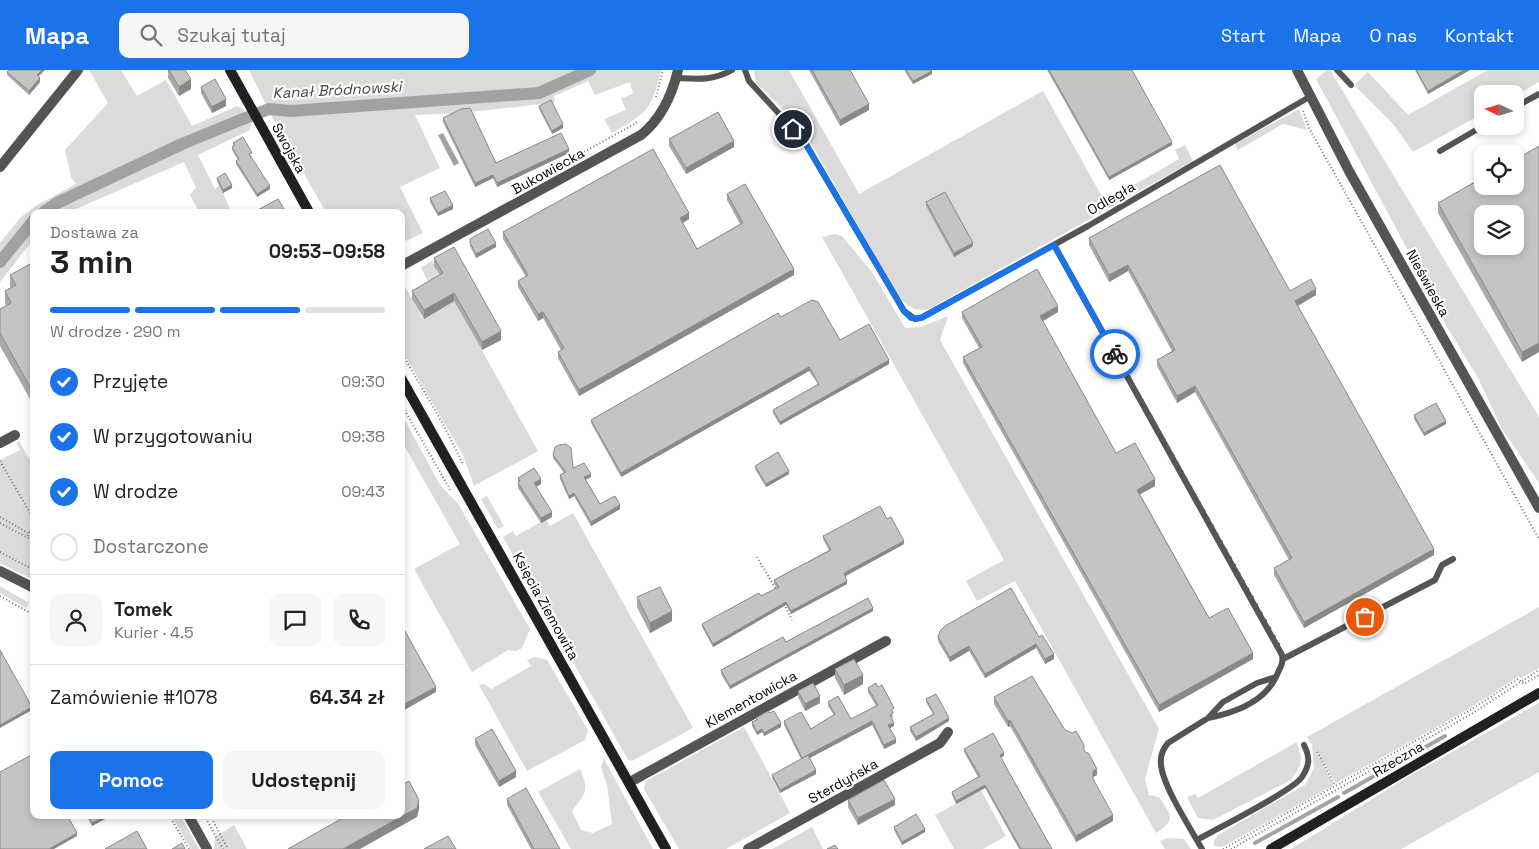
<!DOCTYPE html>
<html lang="pl">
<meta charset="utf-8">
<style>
:root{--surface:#fff;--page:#f6f6f6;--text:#222;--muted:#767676;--line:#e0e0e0;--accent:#1a73e8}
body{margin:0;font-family:"Space Grotesk",sans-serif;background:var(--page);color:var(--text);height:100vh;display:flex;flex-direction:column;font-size:19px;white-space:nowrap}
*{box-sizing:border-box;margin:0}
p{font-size:16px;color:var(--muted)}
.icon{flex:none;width:28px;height:28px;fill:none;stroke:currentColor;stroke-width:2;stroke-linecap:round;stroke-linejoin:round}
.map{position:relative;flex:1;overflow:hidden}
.details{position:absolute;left:30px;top:139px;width:375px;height:610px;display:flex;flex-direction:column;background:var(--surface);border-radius:10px;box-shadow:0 2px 8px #0003}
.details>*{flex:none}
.needle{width:32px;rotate:275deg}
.buttons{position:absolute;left:1474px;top:15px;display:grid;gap:10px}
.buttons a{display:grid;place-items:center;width:50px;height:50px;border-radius:10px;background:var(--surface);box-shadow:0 2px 8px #0003;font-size:25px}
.pin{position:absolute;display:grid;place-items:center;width:42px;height:42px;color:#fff;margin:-21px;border:2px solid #fff;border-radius:50%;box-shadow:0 1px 5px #0007}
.courier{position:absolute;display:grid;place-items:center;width:50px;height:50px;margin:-25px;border:4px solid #1a73e8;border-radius:50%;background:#fff;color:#222;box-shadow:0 1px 6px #0007}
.overview em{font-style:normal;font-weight:600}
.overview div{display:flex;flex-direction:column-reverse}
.overview{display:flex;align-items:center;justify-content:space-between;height:85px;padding:0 20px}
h1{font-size:32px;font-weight:600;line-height:38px}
.bar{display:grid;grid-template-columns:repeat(4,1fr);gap:8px 5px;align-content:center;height:60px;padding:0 20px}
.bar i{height:6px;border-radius:4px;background:var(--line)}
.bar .current{background:var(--accent)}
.bar p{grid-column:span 4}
.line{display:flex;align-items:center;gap:12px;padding:0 20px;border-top:1px solid var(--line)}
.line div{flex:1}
.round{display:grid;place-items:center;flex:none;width:52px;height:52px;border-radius:10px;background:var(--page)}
ol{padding:0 20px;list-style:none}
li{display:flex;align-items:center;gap:15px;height:55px}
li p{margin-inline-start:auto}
li .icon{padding:5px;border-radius:50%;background:var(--accent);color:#fff;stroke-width:4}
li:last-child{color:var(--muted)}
li i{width:28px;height:28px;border:2px solid var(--line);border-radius:50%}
.primary-button{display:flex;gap:10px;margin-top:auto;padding:10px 20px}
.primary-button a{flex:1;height:58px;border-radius:10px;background:var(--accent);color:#fff;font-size:20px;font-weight:600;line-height:58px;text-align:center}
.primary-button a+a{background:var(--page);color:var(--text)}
header{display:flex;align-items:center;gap:30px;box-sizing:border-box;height:70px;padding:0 25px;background:var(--accent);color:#fff}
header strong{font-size:24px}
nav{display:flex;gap:28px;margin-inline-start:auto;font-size:18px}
.search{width:350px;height:45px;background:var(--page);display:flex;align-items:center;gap:12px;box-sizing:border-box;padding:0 18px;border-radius:10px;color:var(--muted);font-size:19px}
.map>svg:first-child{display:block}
</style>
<header>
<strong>Mapa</strong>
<div class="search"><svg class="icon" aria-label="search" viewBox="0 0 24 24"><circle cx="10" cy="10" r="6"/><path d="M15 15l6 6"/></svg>Szukaj tutaj</div>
<nav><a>Start</a><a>Mapa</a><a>O nas</a><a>Kontakt</a></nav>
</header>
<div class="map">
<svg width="1539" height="779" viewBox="0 0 1539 779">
<rect width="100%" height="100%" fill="#fff"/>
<path fill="#dbdbdb" d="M89,0H121L137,26L166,10L192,56L237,36L243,39L252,56L249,58L250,60L198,85L215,119L220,115L231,142H199L190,125L196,117L184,92L69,142H34V169L0,212V173L21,147L39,134L76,114L71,107L65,80L108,33Z
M249,0H661C651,41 648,42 612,63L604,49L626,40L621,28L633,24L630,12L595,25L588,11L554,26L555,32L551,33L461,43L415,45L440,98L400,117L423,163L401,173V142H326L276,55Z
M754,0H789L859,124L1043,21L1105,132L1179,89L1175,80L1185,75L1193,91L929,239C915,242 908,237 898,226L803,59L756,13Z
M1327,0H1330L1539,347V413L1502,359L1478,308L1444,252L1442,238L1420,203L1316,9Z
M1488,0H1539V12L1515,26V24H1482V44L1413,82L1393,54L1354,15L1368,2L1408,45Z
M1299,39L1307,60L1283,54L1238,80L1235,74Z
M835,164L842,166L872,202L905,258L921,257L948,246L940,270L1159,659L1145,709L1149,725L1159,727C1171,745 1177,749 1156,763L1015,511L977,531L966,511L1004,490L822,167Z
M432,191L538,381L474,416L463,385L401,279V209L423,249L431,219L421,197Z
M401,343L440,415L459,435L530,559L522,578L516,581L508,580L472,602L414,499L460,474L401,370Z
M19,371L34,398V510L0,493V390L20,380L16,373Z
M487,426L504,456L498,459L481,429Z
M573,443L693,658L632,691L628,690L503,467L513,461L516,466L546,449L550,456Z
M0,516L29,533L26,538L0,523Z
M1539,537V598L1521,608L1519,606L1467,640L1336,713L1307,667Z
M535,587L547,590L588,660L585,670L527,701L479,615L484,614L491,619L531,596L527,590Z
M1539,633V702L1401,779H1291L1406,708Z
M744,657L790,743L726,779H679L644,719L646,711Z
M1297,672L1301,688L1300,696L1291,710L1213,750L1198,748L1187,727L1195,724L1198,728Z
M1312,676H1313L1334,715L1222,777L1214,776V771L1218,765L1306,714L1314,698Z
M604,689L653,779H571L538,722L580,699C590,720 585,724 572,741L581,760L593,763L612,754L607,715L601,697Z
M981,720L1006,766L983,779H954L935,745Z
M171,745H180L199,779H191Z
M234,755L247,779H214L215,767Z
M812,757L823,779H772Z
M1168,768L1184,769L1191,779H1165L1160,771Z"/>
<path fill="#a2a2a2" d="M443,63L459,93L454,96L438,65Z"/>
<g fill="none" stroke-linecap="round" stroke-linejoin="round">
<path stroke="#a2a2a2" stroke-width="4" d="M1344,723L1445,666
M1255,773L1338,727"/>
<path stroke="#a2a2a2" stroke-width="12" d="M44,142L57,133L182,74L238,51L269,39L291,41L539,23L590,0
M0,192L34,150"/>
<path stroke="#767676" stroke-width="2" stroke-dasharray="1 2.5" stroke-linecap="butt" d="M656,27L663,0
M1303,41L1309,58L1539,469
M526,114L638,52
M401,282L443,354L463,394
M401,334L451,421
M0,391L33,448V456L27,467
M0,447L28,463
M0,453L34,471
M0,482L34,500
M757,487L776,519
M0,526L34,545
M784,534L792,550
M1317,682L1335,715
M169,745L189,779
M204,745L223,779
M210,745L228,779
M1223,779L1472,639L1518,609L1524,614L1539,605
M1231,779L1473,643L1539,600"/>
<path stroke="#545454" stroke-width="6" d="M745,0L749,11L804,71L904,241L915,249L921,248L1088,156L1311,26
M1337,0L1351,15
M676,8C698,9 713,11 732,0
M1515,37L1539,24
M1440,81L1483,56
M1054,175L1282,585C1284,594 1279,599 1276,607C1264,632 1234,643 1208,648
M1283,589L1435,510L1442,495L1453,489
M1197,770C1216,759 1293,721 1302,707C1310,695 1310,687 1304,675
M1202,779C1191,759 1162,715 1161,694C1160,686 1163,679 1168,673L1208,648L1223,632L1257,613L1276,607"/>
<path stroke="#545454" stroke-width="10" d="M1297,0L1349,101L1539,438
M0,97L78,0
M401,196L641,65C661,49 672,25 678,0
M0,373L15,365
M0,501L34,518
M630,712L886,571
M188,745L207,779
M748,779L940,673L948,662"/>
<path stroke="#212121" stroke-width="10" d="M230,0L309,142
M401,308L666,779
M1271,779L1539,623"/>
</g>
<path fill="#a9a9a9" d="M168,0H185L191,19L179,26L168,8Z
M809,0H850L869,40L840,56Z
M904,0H931L932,4L913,14Z
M1047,0H1132L1172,75L1109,110Z
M1415,0H1470L1428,24Z
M7,2L39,7L40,12L29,25L7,5Z
M201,17L226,36L212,43L201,23Z
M539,36L563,58L552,64L539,39Z
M443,48L496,93L569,83L497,117L493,108L475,117L443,52Z
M669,69L734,77L686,104L669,76Z
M233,73L252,86L251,87L270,119L257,127L236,94V91L238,90L232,80V77L234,76Z
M1539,76L1522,292L1438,143V133Z
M217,108L232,118L223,123L217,111Z
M727,124L794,205L579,326L558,288V282L561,280L543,248L538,251L518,217V211L526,207L503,169V162L689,149L682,153L697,179L740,154L727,130Z
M430,128L453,139L438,146L430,132Z
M926,132L973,176L954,187L926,136Z
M1089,168L1290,221L1316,225L1298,236L1434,485L1304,558L1274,505V498L1289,490L1195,322L1177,333L1157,296V290L1172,281L1128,201L1109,212L1089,175Z
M470,169L496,177L476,188L470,176Z
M434,188L501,270L482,280L454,231L424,249L412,229V221L440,205L434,196Z
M34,192V336L0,276V239L6,236L5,233V221L10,218V205Z
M962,242H1058L1042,251L1116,383L1155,416L1140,424L1209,548L1253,589L1159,642L963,293V287L979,278L962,248Z
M781,247L840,270L889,294L780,355L773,343V340L818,314L809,301L621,407L591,353V350Z
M1414,345L1446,354L1424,366L1414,349Z
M553,385L573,398L591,407L586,410L600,434L620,439L591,456L574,426L569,429L560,409V405L564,403L553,388Z
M755,396L789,404L766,417L755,399Z
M518,408L541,414L536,417L552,447L541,453L518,418Z
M887,449L904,474L845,506L847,514L791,544L786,535L713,577L702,557V554L777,518L774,513V510L829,480L823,469V466Z
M637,527L672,551L650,563L637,537Z
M873,541L730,619L721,604V600L786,572Z
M938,567H1039L1054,589L1045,594L1036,578L985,608L969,581L950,592L938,571Z
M835,599L863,614L844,625L835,608Z
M868,618L894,642L892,643L893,647L891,648L894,656L890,658L896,673L884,679L872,655L810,688L816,704L780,723L772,708V705L801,689L784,655V651L811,659L834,645L828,636V632L851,649L876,636L868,622Z
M798,621L820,633L805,641L798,627Z
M994,627L1065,660L1084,681L1097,705L1093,707V709L1113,751L1076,772L1010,656L1008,657L994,634Z
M926,629L949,651L916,671L910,661V657L933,644L926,632Z
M756,648L781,657L764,666L762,662L757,665L752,656V652L756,651Z
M475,669L516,707L499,717L475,675Z
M964,679L1004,686L1001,687L1006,697L1052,779H1019L985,718L956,734L952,725V722L978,707L964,682Z
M507,729L560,779H531L507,735Z
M848,730L895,735L858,755L848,737Z
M86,745H109V747L92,756Z
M894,757L925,762L902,775L894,760Z"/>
<path fill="#898989" d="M42,0H45L37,8V5Z
M1464,0H1470L1428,24V21Z
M932,1V4L913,14V11Z
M40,8V12L29,25V21Z
M191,9V19L179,26V17Z
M226,29V36L212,43V37Z
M869,34V40L840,56V50Z
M563,54V58L552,64V61Z
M734,71V77L686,104V98Z
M1172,72V75L1109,110V107Z
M569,79V83L497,117V113Z
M493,105V108L475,117V113Z
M232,115V118L223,123V120Z
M270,116V119L257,127V124Z
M453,135V139L438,146V143Z
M689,143V149L680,155V148Z
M496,173V177L476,188V184Z
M973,173V176L954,187V183Z
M1128,195V201L1109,212V205Z
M794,199V205L579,326V320Z
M1316,219V225L1295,237V231Z
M454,223V231L424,249V240Z
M1058,236V242L1040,253V246Z
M543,242V248L538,251V244Z
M501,261V270L482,280V272Z
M1539,273V282L1522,292V282Z
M889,290V294L780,355V352Z
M809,297V301L621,407V403Z
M1195,316V322L1177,333V326Z
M1446,351V354L1424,366V363Z
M789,401V404L766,417V414Z
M591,404V407L584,410V407Z
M541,409V414L534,418V413Z
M1155,409V416L1137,426V420Z
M574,423V426L569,429V426Z
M620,435V439L591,456V452Z
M552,442V447L541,453V448Z
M904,471V474L844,507V503Z
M1434,479V485L1304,558V552Z
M847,511V514L791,544V541Z
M786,532V535L713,577V574Z
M873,538V541L730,619V616Z
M672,541V551L650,563V553Z
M1036,574V578L985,608V604Z
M969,576V581L950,592V587Z
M1253,583V589L1159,642V635Z
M1054,584V589L1045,594V589Z
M863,605V614L844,625V615Z
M436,617V622L401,642V636Z
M820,626V633L805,641V634Z
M32,637V640L0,658V655Z
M949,648V651L916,671V667Z
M1010,650V656L1008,657V651Z
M872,651V655L802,692V688Z
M781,653V657L764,666V663Z
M894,653V656L888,659V655Z
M762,659V662L757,665V662Z
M896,669V673L884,679V675Z
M1004,683V686L1000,688V685Z
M1097,699V705L1093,707V715V701Z
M816,700V704L780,723V720Z
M516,701V707L499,717V711Z
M985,715V718L956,734V731Z
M895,729V735L858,755V748Z
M419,730V739L417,747L360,779H343Z
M108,745H109V747L92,756V753Z
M1113,745V751L1076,772V766Z
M925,759V762L902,775V772Z
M77,763V766L54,779H49Z"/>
<path fill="#c4c4c4" stroke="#898989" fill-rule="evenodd" d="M9,0H42L37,5L40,8L29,21L7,2Z
M169,0H185L191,9L179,17Z
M812,0H850L869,34L840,50Z
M906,0H931L932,1L913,11Z
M1049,0H1132L1172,72L1109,107Z
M1416,0H1464L1428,21Z
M215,9L226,29L212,37L201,17Z
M551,30L563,54L552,61L539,36Z
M470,38L496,93L561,63L569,79L497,113L493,105L475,113L443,48L461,39Z
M718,42L734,71L686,98L669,69Z
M243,67L252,83L249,84L270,116L257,124L236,91L239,89L232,77L235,75L233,73Z
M1539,76V273L1522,282L1438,133L1482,108V116H1515V90ZM1482,144H1515V176H1482Z
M653,79L689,143L680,148L697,179L743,153L727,124L745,114L794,199L579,320L558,282L564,278L543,242L538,244L518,211L528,205L503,162Z
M1220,95L1290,221L1311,209L1316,219L1295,231L1434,479L1304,552L1274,498L1292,488L1195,316L1177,326L1157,290L1175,280L1128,195L1109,205L1089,168Z
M225,103L232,115L223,120L217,108Z
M445,121L453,135L438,143L430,128Z
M945,122L973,173L954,183L926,132Z
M278,129L286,142H254Z
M488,159L496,173L476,184L470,173V169Z
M454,177L501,261L482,272L454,223L424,240L412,221L443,203L434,188Z
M34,192V324L0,263V239L11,233L5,221L16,215L10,205Z
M1037,199L1058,236L1040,246L1116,383L1135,373L1155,409L1137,420L1209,548L1228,538L1253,583L1159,635L963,287L982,277L962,242Z
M812,230L818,232L840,270L869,254L889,290L780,352L773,340L819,314L809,297L621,403L591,350L778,243L781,247Z
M1436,333L1446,351L1424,363L1414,345Z
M566,374L571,378L573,398L584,393L591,404L584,407L600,434L615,426L620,435L591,452L574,423L569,426L560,405L566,402L553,385L555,377L559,375Z
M778,382L789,401L766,414L755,396Z
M534,398L541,409L534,413L552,442L541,448L518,413L520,411L518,408Z
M880,436L887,449L891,447L904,471L844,503L847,511L791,541L786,532L713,574L702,554L759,523L761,526L779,517L774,510L831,480L823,466Z
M660,517L672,541L650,553L637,527Z
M1011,518L1039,567L1042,565L1054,584L1045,589L1036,574L985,604L969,576L950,587L938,567L940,561L945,556Z
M868,528L873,538L730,616L721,600L783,567L786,572Z
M401,554L436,617L401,636Z
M0,580L32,637L0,655Z
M854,589L863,605L844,615L835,599Z
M1032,606L1065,660L1072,663L1076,661L1084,675V681L1089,684L1097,699L1093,701V709L1113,745L1076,766L1010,650L1008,651L994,627Z
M813,613L820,626L805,634L798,621Z
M876,613L878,617L882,615L894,638L891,640L893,643L890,645L894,653L888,655L896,669L884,675L872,651L802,688L784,651L801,642L811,659L835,644L828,632L838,626L851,649L878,635L868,618Z
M936,624L949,648L916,667L910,657L934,644L926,629Z
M768,641L769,643L774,641L781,653L764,663L762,659L757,662L752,652L757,650L756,648Z
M492,659L516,701L499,711L475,669Z
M993,663L1004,683L1000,685L1006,697L1052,779H1021L985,715L956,731L952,722L980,706L964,679Z
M33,684L34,686V745H67L77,763L49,779H0V702Z
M808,685L816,700L780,720L772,705Z
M884,710L895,729L858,748L848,730Z
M409,711L419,730L417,738L343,779H288L348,745H401V715Z
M526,718L560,779H534L507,729Z
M916,744L925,759L902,772L894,757Z
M87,745H108L92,753Z
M137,761L147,779H105Z
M448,766L456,779H424Z
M182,773L185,779H172Z
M835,775L838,779H827Z"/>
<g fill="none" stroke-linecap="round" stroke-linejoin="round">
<path stroke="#595959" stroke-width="5" stroke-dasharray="0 9" d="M1115,284L1279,577L1283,589L1365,547"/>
<path stroke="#1a73e8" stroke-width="6" d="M793,59L804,71L904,241L911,248H921L1054,175L1115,284"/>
</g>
<g text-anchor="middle" stroke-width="4.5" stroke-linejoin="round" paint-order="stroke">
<g font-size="14" fill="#000" stroke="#fff">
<text transform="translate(289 78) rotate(61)" y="5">Swojska</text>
<text transform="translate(548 101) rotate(-29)" y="5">Bukowiecka</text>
<text transform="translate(1111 128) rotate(-30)" y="5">Odległa</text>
<text transform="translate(1428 213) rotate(61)" y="5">Nieświeska</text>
<text transform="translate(546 536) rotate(61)" y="5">Księcia Ziemowita</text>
<text transform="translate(751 629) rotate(-29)" y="5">Klementowicka</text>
<text transform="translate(1398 689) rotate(-30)" y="5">Rzeczna</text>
<text transform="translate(843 711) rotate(-29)" y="5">Sterdyńska</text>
</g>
<g font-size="15" font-style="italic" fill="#434343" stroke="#fff">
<text transform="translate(337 20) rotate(-3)" y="5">Kanał Bródnowski</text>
</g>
</g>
</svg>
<div class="buttons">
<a><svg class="needle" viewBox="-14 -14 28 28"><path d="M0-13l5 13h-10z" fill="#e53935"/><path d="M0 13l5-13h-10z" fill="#767676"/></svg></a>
<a><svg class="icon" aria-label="locate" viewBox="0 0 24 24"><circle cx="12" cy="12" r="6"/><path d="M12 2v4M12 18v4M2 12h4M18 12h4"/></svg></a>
<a><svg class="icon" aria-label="layers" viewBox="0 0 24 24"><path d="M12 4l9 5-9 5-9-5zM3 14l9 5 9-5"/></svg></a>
</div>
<div class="pin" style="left:1365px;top:547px;background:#ea580c"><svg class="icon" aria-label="bag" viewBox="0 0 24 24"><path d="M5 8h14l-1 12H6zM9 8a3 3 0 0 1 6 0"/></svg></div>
<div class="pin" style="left:793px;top:59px;background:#1f2937"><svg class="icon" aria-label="home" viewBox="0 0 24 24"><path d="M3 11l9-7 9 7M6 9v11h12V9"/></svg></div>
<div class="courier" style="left:1115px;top:284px"><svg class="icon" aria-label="bike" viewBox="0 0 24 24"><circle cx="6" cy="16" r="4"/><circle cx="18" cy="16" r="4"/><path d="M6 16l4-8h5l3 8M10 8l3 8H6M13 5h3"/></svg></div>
<section class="details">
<div class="overview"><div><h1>3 min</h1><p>Dostawa za</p></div><em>09:53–09:58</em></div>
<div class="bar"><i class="current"></i><i class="current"></i><i class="current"></i><i></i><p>W drodze · 290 m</p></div>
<ol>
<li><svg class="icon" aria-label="check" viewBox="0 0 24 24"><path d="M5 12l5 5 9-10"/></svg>Przyjęte<p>09:30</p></li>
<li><svg class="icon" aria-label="check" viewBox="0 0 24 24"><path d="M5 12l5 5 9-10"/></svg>W przygotowaniu<p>09:38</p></li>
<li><svg class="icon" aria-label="check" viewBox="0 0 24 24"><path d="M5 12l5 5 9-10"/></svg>W drodze<p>09:43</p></li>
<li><i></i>Dostarczone</li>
</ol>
<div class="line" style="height:90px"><a class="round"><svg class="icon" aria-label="person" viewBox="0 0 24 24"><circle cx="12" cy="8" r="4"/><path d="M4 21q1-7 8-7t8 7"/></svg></a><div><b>Tomek</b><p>Kurier · 4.5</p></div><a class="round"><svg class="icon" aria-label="chat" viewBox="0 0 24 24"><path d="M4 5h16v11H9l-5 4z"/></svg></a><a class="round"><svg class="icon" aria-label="phone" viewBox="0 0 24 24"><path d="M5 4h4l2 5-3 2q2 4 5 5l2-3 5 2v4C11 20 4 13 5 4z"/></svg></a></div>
<div class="line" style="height:65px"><div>Zamówienie #1078</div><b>64.34 zł</b></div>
<div class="primary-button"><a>Pomoc</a><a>Udostępnij</a></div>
</section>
</div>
